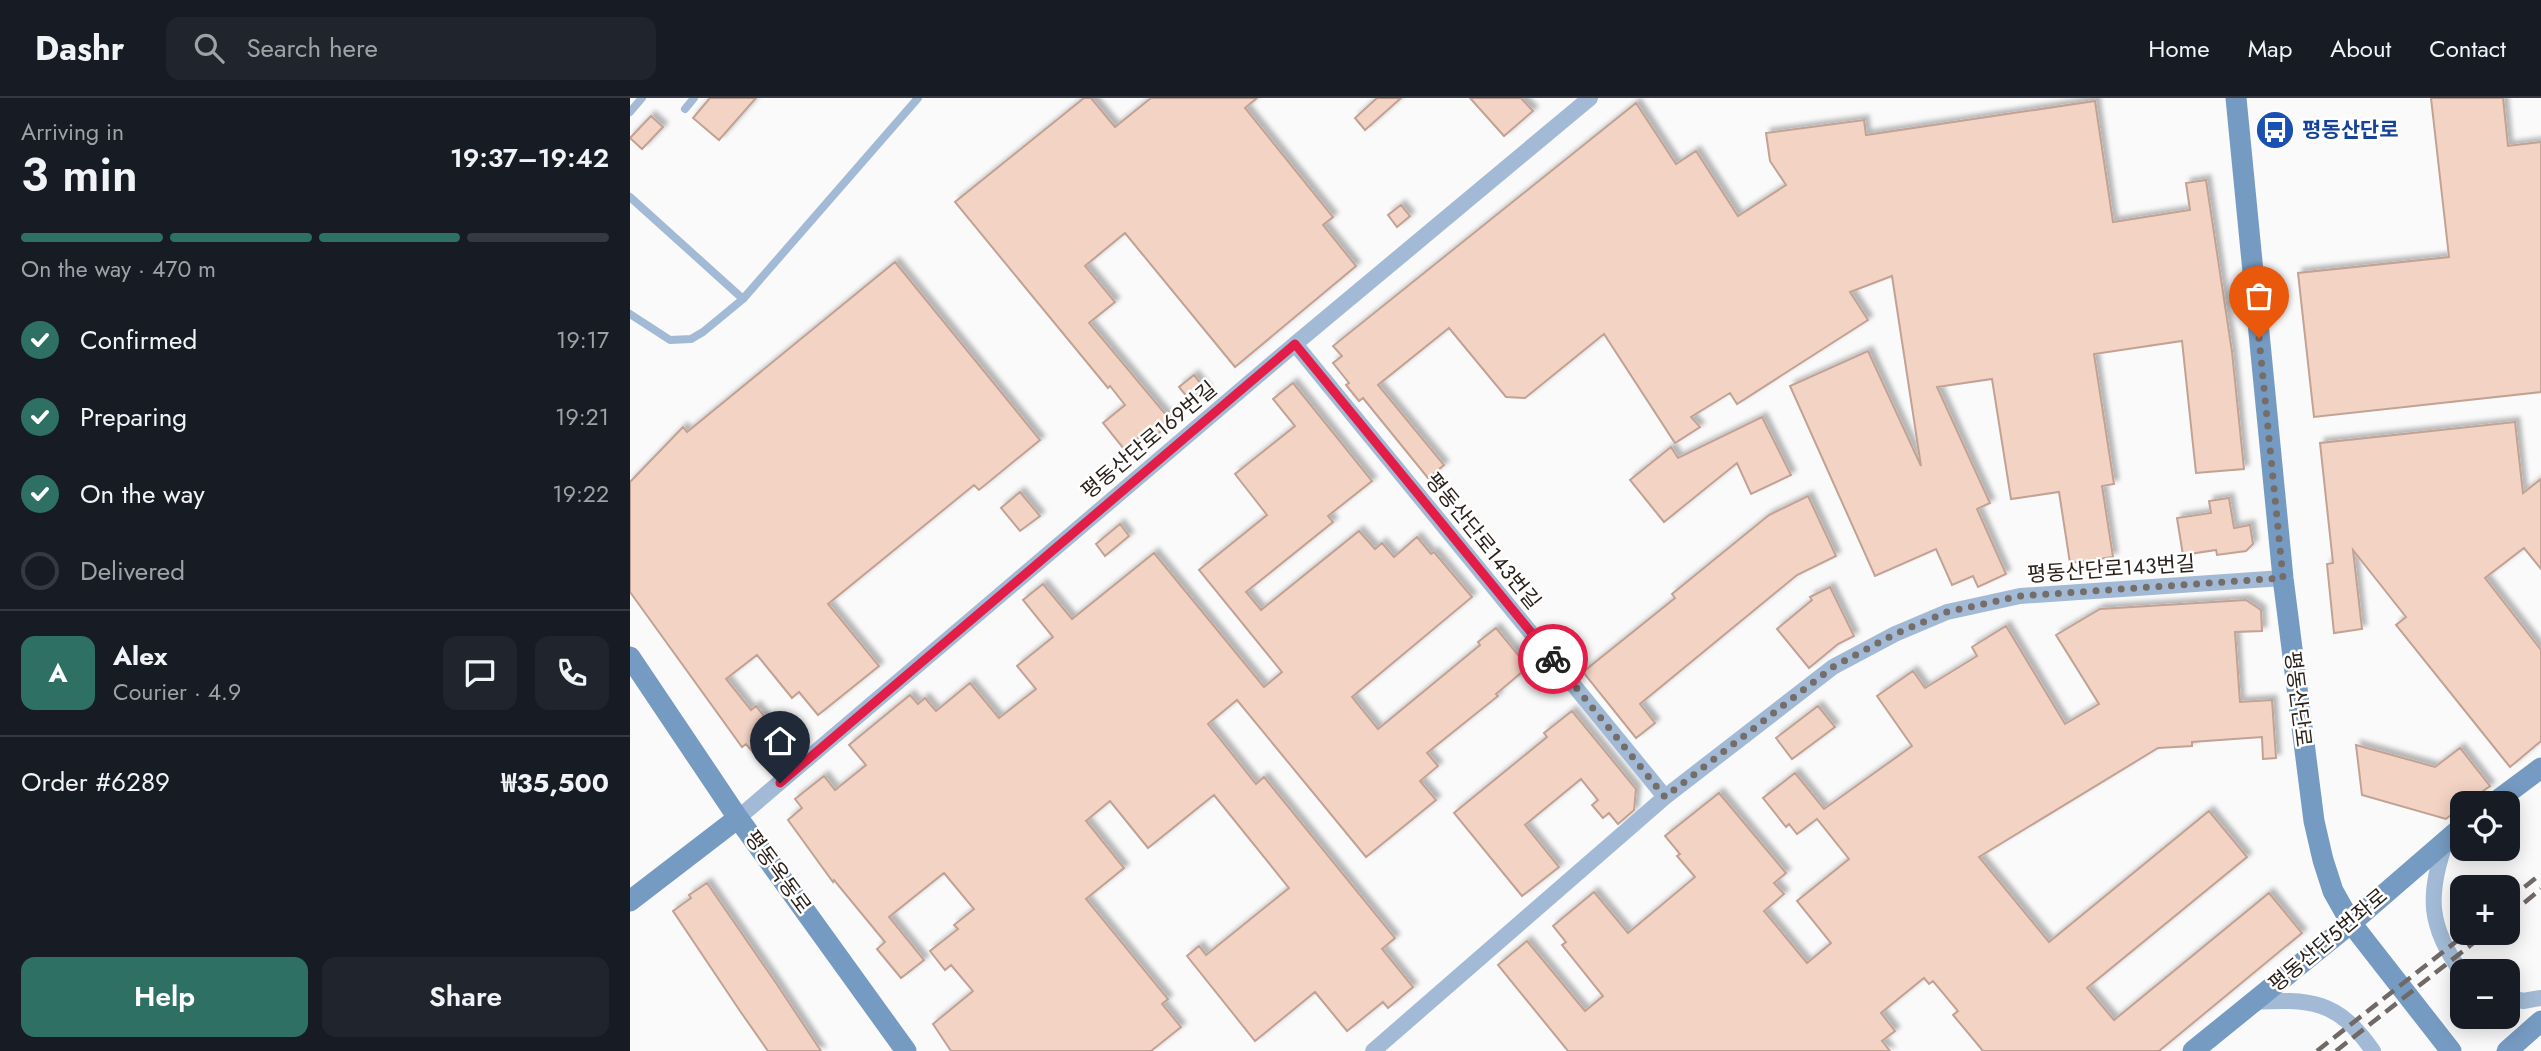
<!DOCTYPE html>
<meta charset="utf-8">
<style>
:root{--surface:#171b24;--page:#20242c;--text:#f1f3f6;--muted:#9ea1a6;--line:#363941;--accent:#2e7164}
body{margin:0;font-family:Jost,"Noto Sans KR",sans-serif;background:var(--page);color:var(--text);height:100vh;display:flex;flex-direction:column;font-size:26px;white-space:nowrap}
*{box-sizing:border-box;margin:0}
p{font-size:23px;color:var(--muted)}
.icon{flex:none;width:38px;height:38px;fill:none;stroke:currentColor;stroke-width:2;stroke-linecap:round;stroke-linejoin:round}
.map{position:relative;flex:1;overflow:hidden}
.side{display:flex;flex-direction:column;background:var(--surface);width:630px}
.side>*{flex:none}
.controls{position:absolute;left:1820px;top:693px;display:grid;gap:14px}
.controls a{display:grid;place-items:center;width:70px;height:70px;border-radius:14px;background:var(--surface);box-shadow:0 4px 18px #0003;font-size:35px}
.pin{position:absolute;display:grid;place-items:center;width:60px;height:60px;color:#fff;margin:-72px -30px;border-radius:50% 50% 50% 0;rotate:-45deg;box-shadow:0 0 7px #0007}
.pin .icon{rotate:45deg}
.courier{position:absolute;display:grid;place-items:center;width:70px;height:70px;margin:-35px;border:5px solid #e11d48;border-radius:50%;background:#fff;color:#222;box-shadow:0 2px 9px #0007}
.head em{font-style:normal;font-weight:600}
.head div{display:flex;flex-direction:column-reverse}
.head{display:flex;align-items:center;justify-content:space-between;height:119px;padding:0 21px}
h1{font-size:46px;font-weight:600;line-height:52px}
.bar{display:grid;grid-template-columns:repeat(4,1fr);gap:10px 7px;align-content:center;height:84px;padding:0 21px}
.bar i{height:9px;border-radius:5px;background:var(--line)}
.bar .active{background:var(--accent)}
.bar p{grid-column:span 4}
.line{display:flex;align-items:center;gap:18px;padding:0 21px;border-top:2px solid var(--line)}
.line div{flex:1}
.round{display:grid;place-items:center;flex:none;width:74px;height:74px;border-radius:14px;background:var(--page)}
ol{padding:0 21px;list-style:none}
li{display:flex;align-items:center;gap:21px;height:77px}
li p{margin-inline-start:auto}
li .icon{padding:7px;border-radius:50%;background:var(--accent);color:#fff;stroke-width:4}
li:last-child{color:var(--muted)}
li i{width:38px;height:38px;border:4px solid var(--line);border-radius:50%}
.primary-button{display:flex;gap:14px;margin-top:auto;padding:14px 21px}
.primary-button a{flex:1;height:80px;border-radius:14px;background:var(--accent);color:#fff;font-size:28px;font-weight:600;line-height:80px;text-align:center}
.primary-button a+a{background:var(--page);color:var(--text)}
header{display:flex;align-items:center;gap:42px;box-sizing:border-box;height:98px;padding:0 35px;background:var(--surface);border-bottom:2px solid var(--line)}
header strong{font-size:33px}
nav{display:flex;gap:38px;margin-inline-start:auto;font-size:24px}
.search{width:490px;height:63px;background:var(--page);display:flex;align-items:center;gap:18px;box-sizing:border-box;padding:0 24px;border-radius:14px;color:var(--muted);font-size:26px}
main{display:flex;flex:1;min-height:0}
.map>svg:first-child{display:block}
</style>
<header>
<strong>Dashr</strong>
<div class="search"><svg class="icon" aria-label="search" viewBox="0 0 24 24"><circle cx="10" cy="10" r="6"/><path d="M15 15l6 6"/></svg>Search here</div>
<nav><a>Home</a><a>Map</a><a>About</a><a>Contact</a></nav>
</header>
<main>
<section class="side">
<div class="head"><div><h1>3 min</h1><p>Arriving in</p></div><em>19:37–19:42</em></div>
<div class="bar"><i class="active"></i><i class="active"></i><i class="active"></i><i></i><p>On the way · 470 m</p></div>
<ol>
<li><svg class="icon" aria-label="check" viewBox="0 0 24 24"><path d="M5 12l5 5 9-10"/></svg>Confirmed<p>19:17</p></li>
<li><svg class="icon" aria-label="check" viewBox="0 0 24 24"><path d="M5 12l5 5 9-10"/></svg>Preparing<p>19:21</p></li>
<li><svg class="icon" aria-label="check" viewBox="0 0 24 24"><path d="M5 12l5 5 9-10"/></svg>On the way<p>19:22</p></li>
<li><i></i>Delivered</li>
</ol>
<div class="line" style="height:126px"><b class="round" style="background:var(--accent);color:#fff">A</b><div><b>Alex</b><p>Courier · 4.9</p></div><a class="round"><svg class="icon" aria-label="chat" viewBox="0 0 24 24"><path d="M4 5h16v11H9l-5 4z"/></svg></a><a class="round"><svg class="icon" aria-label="phone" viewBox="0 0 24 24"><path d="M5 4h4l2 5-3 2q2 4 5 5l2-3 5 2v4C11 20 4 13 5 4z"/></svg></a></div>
<div class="line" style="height:91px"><div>Order #6289</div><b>₩35,500</b></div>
<div class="primary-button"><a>Help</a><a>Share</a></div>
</section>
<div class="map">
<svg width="1911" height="953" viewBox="0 0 1911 953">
<defs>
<filter id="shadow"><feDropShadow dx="4.5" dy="-4.5" stdDeviation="2" flood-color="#0004"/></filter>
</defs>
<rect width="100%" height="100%" fill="#fafafa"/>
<path fill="#f3d3c4" stroke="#c1a294" stroke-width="2" filter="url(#shadow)" d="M80,0H126L89,42L63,20Z
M454,0H461L485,29L521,0H627L615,10L703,119L693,127L726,168L605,269L495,135L455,168L485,204L459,225L542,324L522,340L517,333L494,351L473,325L495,307L480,288L478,290L325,104Z
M747,0H771L735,32L725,20Z
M840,0H891L903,13L874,38Z
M1801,0H1873L1878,48L1911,44V294L1684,319L1668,175L1819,159Z
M1465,3L1483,124L1560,112L1556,85L1576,82L1602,254L1614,371L1566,375L1552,243L1464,256L1484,386L1472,388L1483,459L1440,465L1429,394L1381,401L1362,281L1307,289L1360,405L1347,411L1376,476L1348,489L1343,478L1322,487L1306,451L1245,478L1160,288L1238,253L1291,368L1262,178L1220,194L1238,222L1107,306L1100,295L1061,319L1070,329L1045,345L974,236L895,300L876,299L819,230L748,287L814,367L798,380L733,300L729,303L716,287L719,285L703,265L712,258L703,248L1006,5L1046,66L1066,53L1108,118L1156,87L1140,63L1136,35L1234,22L1236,37Z
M21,18L33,29L12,51L0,40Z
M771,107L780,118L767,129L758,117Z
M265,164L410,342L349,392L344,387L198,506L249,568L188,617L169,594L162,600L127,557L96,581L121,612L126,608L151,639L127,659L116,646L112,649L0,494V384L53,329L57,334Z
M564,277L577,293L562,305L549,289Z
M663,285L742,383L698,418L703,424L616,494L631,512L729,433L745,451L752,445L764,459L787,439L801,456L804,454L842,499L722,599L748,631L850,547L848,544L866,530L898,569L866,596L868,598L797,655L808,668L790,683L806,702L736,759L607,602L578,626L626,686L634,679L765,840L752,851L783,889L758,910L753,904L717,933L685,894L625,943L557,858L569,848L576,857L659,790L584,697L518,750L480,703L456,723L494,770L456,801L538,901L532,906L551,929L521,953H321L303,926L343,893L321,867L315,872L300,853L328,831L324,827L344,811L314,775L259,819L294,862L271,880L247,851L255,844L204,782L203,784L158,722L172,710L165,701L194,678L205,692L236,667L219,647L280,597L288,606L295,600L306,613L340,585L369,620L406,591L387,568L423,539L393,502L413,486L442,521L524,455L634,589L652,574L569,472L637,417L605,376L665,328L643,301Z
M1132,319L1161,377L1121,396L1107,365L1034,424L1000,382L1041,349L1048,360Z
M1885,324L1893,395L1911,381V471L1894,450L1855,480L1911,552V643L1880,669L1766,527L1776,519L1723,452L1732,531L1704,535L1697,466L1703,465L1690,345Z
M390,394L410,418L390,433L371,410Z
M1178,398L1206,458L1167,477L1010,606L1025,625L1006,640L953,574L1045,500L1042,496L1139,417Z
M1599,400L1604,430L1620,427L1623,446L1616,453L1587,457L1586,452L1553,457L1547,420L1581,415L1579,403Z
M490,426L499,438L475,458L466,446Z
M1200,489L1224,538L1208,546L1179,570L1147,531L1182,502L1180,499Z
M1616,502L1631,512L1632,533L1605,534L1610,604L1642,602L1646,660L1633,661L1632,639L1562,644V648L1528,650L1349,759L1419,844L1579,713L1617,759L1457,890L1484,922L1639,795L1672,835L1529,953H1353L1323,917L1328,913L1303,883L1299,886L1294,880L1251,915L1265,933L1252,943L1260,953H938L868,867L897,843L955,913L973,898L932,847L936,844L923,828L964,794L998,835L1065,779L1047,758L1050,756L1035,738L1089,695L1156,775L1144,785L1154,796L1134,813L1177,865L1201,845L1167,803L1219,761L1187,721L1167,736L1159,726L1156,729L1133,700L1165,675L1194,711L1282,648L1247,598L1283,573L1295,590L1347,558L1342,549L1376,528L1435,626L1469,606L1426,537L1470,511Z
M1188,608L1205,629L1162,661L1146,640Z
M942,613L1006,691L1004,712L988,726L979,715L973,720L962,707L968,702L951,681L895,727L929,769L892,798L824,715L917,639L914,635Z
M1726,647L1805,669L1830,650L1860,688L1836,705H1832V708L1816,721L1732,697Z
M77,785L146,885L191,953H138L110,913L43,813L61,800L59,797Z"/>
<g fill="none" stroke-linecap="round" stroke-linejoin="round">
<path stroke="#a2bad5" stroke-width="8" d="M55,11L64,0
M0,14L12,0
M0,99L113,201
M0,216L40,242L61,241L73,234L113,201L288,0"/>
<path stroke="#a2bad5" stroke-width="16" d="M665,246L1035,699
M108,720L665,246L960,0
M1816,743C1797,797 1798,828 1832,875
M1878,899L1893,903L1911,900
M1622,904C1680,901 1707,901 1743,953
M743,953L1035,699L1203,569L1265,536L1317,514L1390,498L1653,480"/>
<path stroke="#769bc2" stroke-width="21" d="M1606,0L1653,480L1684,723L1693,762L1703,793L1721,825L1821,953
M0,559L108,720L276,953
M1864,705L1911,670
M0,803L108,720
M1563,953L1721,825L1832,729
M1877,953L1911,923"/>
<path stroke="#706965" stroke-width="4.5" stroke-dasharray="14 7" stroke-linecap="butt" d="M1878,802L1911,776
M1878,818L1911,791
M1687,953L1837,835
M1706,953L1856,835"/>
</g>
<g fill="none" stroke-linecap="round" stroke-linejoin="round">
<path stroke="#746d69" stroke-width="7" stroke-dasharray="0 12.6" d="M923,561L1035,699L1203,569L1265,536L1317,514L1390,498L1653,480L1629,240"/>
<path stroke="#e11d48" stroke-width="9" d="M150,685L665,246L923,561"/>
</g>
<defs>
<g id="bus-disc" transform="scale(2.0125)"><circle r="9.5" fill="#1a4fb4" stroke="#fff"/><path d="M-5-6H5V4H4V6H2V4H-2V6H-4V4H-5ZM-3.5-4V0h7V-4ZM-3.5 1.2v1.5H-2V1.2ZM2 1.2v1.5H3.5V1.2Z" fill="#fff"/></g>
</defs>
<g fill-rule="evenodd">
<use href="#bus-disc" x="1645" y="32"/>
</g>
<g text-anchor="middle" stroke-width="5" stroke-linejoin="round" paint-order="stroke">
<g font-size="21" font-weight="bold" fill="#164399" stroke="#fff" text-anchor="start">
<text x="1672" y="39">평동산단로</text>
</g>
<g font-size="21" fill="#2c211b" stroke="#fff">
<text transform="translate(519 342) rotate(-40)" y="7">평동산단로169번길</text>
<text transform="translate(853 443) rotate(51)" y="7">평동산단로143번길</text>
<text transform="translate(1481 471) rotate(-4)" y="7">평동산단로143번길</text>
<text transform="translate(1668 601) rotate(83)" y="7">평동산단로</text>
<text transform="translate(148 774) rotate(54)" y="7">평동옥동로</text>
<text transform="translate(1698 842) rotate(-40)" y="7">평동산단5번좌로</text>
</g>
</g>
</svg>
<div class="controls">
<a><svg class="icon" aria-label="locate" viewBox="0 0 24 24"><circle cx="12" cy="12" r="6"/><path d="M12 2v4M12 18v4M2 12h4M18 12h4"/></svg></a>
<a>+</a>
<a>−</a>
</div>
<div class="pin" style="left:1629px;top:240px;background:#ea580c"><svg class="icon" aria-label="bag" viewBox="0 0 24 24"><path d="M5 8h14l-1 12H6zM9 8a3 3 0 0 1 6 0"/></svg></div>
<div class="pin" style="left:150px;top:685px;background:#1f2937"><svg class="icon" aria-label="home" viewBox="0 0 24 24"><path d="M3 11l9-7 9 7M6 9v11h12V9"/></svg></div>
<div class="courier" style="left:923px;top:561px"><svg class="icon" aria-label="bike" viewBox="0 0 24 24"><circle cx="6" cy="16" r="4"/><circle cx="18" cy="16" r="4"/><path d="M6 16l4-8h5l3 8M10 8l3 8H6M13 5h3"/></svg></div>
</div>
</main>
